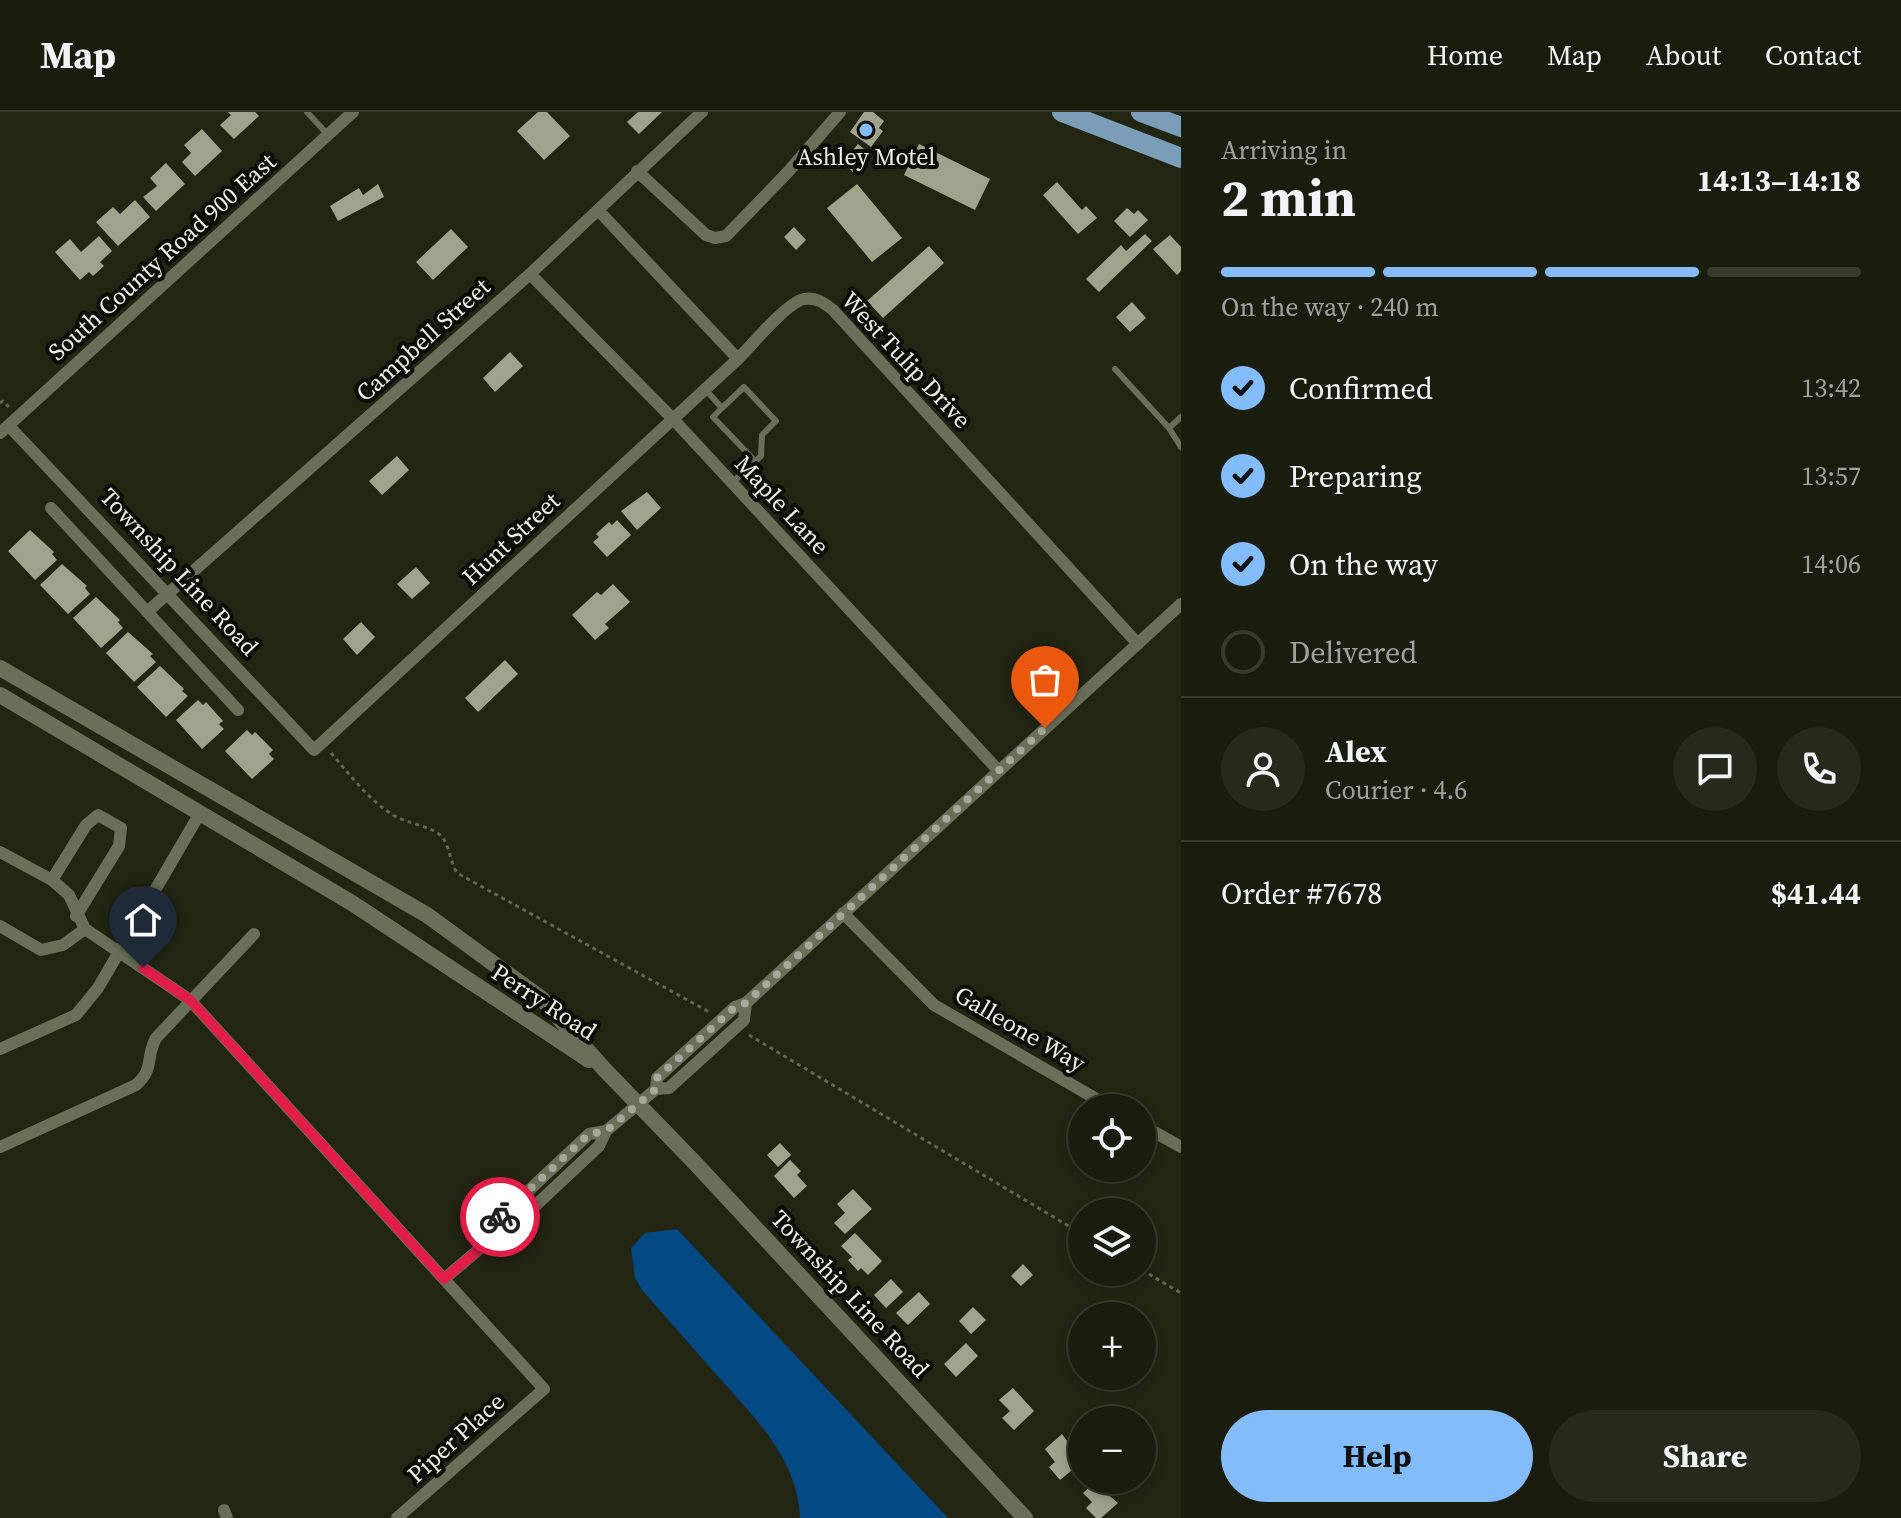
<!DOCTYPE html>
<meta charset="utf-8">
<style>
:root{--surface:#1a1c0e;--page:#27291c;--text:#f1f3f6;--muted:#9fa19e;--line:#383a2e;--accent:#83bcfb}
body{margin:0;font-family:"Source Serif 4",serif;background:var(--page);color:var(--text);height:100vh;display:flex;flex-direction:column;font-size:30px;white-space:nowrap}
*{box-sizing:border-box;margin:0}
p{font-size:26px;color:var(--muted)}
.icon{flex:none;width:44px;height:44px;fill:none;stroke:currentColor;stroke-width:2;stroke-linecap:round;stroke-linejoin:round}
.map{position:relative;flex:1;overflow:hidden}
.side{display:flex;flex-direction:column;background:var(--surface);width:720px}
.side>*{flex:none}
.buttons{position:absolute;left:1068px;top:982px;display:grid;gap:16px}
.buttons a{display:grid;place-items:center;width:88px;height:88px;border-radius:50%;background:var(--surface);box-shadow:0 4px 12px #0003,0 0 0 2px var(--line);font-size:40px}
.pin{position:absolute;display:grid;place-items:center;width:68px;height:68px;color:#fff;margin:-82px -34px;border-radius:50% 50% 50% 0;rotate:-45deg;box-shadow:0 0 8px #0007}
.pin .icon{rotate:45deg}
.courier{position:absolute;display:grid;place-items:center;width:80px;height:80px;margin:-40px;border:6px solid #e11d48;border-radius:50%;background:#fff;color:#222;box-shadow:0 2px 10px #0007}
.headline em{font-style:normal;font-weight:700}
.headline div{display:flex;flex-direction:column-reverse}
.headline{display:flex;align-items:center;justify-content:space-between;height:136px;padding:0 40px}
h1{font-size:52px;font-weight:700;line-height:60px}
.bar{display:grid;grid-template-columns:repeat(4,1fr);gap:12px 8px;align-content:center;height:96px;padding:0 40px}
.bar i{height:10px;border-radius:6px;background:var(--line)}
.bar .selected{background:var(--accent)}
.bar p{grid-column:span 4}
.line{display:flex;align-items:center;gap:20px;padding:0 40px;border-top:2px solid var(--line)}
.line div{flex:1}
.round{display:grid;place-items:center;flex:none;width:84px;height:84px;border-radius:42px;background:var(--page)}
ol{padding:0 40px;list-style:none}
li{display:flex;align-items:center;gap:24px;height:88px}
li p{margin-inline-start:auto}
li .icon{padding:8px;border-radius:50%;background:var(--accent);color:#111;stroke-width:4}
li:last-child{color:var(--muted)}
li i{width:44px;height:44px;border:4px solid var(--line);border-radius:50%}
.cta{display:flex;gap:16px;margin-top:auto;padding:16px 40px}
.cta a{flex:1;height:92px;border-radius:48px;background:var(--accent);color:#111;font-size:32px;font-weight:700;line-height:92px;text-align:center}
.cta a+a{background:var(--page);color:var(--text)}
header{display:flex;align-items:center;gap:48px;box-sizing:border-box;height:112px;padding:0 40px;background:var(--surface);border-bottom:2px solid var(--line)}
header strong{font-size:38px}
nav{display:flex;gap:44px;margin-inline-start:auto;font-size:28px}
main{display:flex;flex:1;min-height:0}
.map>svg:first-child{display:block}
</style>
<header>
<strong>Map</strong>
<nav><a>Home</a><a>Map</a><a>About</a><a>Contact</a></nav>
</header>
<main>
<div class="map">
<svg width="1181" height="1406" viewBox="0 0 1181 1406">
<rect width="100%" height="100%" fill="#222512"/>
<path fill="#034984" d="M677,1117L948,1406H800C798,1346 752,1303 715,1261C691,1233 666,1206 642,1178L635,1166L631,1136L645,1121Z"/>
<path fill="#9fa38c" d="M228,0H255L259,4L234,27L220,13L231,3Z
M538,0H547L570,24L544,48L517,19Z
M638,0H662L639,22L627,10Z
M864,0H873L884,9L879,16L883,19L871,35L850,20Z
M202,17L222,39L195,64L182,50L191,41L184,33Z
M858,32L869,41L853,60L842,51Z
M919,32L990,67L975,98L904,63Z
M166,51L185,72L156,99L143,85L157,74L150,66Z
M1057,70L1082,98L1086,94L1097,106L1078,122L1043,83Z
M378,72L384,85L338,109L330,94L359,76L363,83Z
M857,72L902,126L872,150L827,96Z
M135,88L150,105L118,134L96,110L113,95L120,102Z
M1127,96L1134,102L1138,98L1148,108L1130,125L1114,109Z
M794,115L806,128L796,138L784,125Z
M451,117L468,135L433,168L416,150Z
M1145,122L1152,129L1099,180L1086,167L1121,133L1126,139Z
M1170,123L1181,135V159L1177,163L1153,137Z
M99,124L112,139L100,150L104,154L93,164L89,160L80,168L55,140L70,127L81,140Z
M929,134L944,151L883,206L867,189Z
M1132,190L1146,206L1130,220L1116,205Z
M510,240L523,254L495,280L483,266Z
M397,344L409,358L382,383L369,369Z
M647,380L661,396L637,418L621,399Z
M617,408L631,423L607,445L593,430L599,425L596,422L609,410L612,413Z
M30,418L54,440L52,442L57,448L35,468L8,439Z
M62,452L87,474L85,476L90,482L68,502L40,473Z
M416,455L430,471L412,487L397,472Z
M613,472L630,490L605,512L609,516L595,528L572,503L597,480L601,483Z
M96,485L120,508L118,510L123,516L101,536L73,506Z
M361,510L375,525L357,543L343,527Z
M128,520L153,542L150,544L156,550L134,570L106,541Z
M505,548L518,562L478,600L465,586Z
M160,554L184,577L182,579L188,584L166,605L137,575Z
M198,588L203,593L206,590L223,609L219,612L224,617L202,637L176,608Z
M247,618L252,623L255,620L273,638L269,642L274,647L252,667L225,639Z
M780,1031L791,1043L778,1055L767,1043Z
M790,1048L801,1059L797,1063L807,1074L794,1086L774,1064Z
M853,1077L872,1097L845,1122L834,1111L845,1101L837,1092Z
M855,1121L882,1149L868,1163L861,1156L858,1159L848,1148L852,1145L841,1134Z
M1023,1152L1033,1163L1021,1174L1011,1164Z
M891,1167L903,1180L886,1196L874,1183Z
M919,1180L930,1192L908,1213L896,1201Z
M973,1195L986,1208L971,1222L959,1209Z
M966,1231L978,1244L956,1265L944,1252Z
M1013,1276L1034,1299L1014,1318L1002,1306L1010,1299L999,1288Z
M1062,1322L1082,1350L1060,1368L1049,1355L1055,1350L1045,1337Z
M1094,1371L1118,1391L1101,1406H1096L1086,1396L1092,1390L1083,1381Z"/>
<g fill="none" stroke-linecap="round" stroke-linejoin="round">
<path stroke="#626554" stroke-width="3" stroke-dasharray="4 4" stroke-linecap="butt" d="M0,291L3,289L10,296
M331,641C350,663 368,687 393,703C407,712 434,714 443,726C450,736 450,750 457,761L711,901
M749,923L1082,1122
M1142,1158L1181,1181"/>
<path stroke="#6b6f5a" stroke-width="6" d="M307,0L328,23
M1115,257L1169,316
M705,277L722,296L744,275L776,309L762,323L761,344L732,371
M722,296L713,305L755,349
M1181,305L1169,316L1181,335"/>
<path stroke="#6b6f5a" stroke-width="12" d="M637,59L706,123L715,126L726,124L787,61L840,0
M598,98L738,247
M530,162L673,307L998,658
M9,314L314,638L738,247C752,233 786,191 804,187C817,185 824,191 833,198L1138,532
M0,321L353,0
M51,396L238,598
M147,500L530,162L702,0
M0,740L52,768L69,783L85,817L190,888L544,1277L397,1406
M52,768L86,713L98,703L121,716L119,734L76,804
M843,801L934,893L1112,996
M0,814L41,838L63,833L85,817
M0,937L76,903L98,876L200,701
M656,977L657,966L735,895L746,891L1181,492
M1142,1013L1181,1035
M606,1019L656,977L669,976L744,908L746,891
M0,1035L136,973C155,956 145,946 156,926L254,822
M444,1167L484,1133L503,1124L599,1034L606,1019L589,1022L491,1114L484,1133
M224,1398L227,1406"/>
<path stroke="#6b6f5a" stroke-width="16" d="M0,556L427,803L542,887L604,957L695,1051L1025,1406
M0,583L352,791L589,948"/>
<path stroke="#7a9db8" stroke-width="20" d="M1062,0L1181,46
M1141,0L1181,15"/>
</g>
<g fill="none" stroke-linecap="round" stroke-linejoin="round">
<path stroke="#a6a99a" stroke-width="8" stroke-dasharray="0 14.4" d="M500,1105L589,1022L606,1019L656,977L657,966L735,895L746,891L1045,616"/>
<path stroke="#e11d48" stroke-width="10" d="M143,856L190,888L444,1167L484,1133L491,1114L500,1105"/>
</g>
<circle fill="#83bcfb" stroke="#0c0d06" stroke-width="3" cx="866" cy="18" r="8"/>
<g text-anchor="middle" stroke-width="8" stroke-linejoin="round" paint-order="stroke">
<g font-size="24" fill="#edf0e3" stroke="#0c0d06">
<text x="866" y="53">Ashley Motel</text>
</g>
<g font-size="24" fill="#edf0e3" stroke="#0c0d06">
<text transform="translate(162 145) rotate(-42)" y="8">South County Road 900 East</text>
<text transform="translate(423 228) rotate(-42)" y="8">Campbell Street</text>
<text transform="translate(906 248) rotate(47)" y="8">West Tulip Drive</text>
<text transform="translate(782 393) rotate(47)" y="8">Maple Lane</text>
<text transform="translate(511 427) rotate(-43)" y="8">Hunt Street</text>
<text transform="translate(179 460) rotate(47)" y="8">Township Line Road</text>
<text transform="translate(544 890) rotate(33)" y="8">Perry Road</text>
<text transform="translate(1020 917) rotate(30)" y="8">Galleone Way</text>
<text transform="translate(850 1182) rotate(47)" y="8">Township Line Road</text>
<text transform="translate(456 1326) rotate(-42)" y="8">Piper Place</text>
</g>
</g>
</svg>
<div class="buttons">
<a><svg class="icon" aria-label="locate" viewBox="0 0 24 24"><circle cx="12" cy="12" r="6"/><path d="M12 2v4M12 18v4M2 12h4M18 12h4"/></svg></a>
<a><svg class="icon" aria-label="layers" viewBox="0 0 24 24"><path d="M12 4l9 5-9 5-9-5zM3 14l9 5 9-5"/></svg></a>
<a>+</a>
<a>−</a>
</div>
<div class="pin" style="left:1045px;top:616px;background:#ea580c"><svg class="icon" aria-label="bag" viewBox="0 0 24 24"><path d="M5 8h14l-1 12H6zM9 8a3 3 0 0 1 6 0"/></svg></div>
<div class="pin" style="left:143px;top:856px;background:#1f2937"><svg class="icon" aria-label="home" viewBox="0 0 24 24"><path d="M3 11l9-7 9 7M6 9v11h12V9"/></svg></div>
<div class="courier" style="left:500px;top:1105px"><svg class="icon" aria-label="bike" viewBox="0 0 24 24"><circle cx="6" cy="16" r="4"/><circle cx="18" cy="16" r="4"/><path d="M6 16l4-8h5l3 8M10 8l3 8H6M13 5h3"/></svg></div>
</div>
<section class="side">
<div class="headline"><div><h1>2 min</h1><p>Arriving in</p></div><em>14:13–14:18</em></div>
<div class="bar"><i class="selected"></i><i class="selected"></i><i class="selected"></i><i></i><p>On the way · 240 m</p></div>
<ol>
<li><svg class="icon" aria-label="check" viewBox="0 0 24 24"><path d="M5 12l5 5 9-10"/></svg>Confirmed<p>13:42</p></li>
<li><svg class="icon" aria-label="check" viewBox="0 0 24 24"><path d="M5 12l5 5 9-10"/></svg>Preparing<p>13:57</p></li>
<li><svg class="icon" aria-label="check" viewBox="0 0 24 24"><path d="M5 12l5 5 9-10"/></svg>On the way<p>14:06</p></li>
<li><i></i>Delivered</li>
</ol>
<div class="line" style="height:144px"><a class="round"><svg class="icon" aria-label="person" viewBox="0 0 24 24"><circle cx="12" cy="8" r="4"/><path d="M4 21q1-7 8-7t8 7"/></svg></a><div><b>Alex</b><p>Courier · 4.6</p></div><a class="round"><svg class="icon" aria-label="chat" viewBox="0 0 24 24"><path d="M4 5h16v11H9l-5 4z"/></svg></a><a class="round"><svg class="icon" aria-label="phone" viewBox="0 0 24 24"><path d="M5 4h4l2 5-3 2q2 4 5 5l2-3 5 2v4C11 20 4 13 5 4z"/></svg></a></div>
<div class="line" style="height:104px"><div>Order #7678</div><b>$41.44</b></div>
<div class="cta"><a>Help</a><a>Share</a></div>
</section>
</main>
